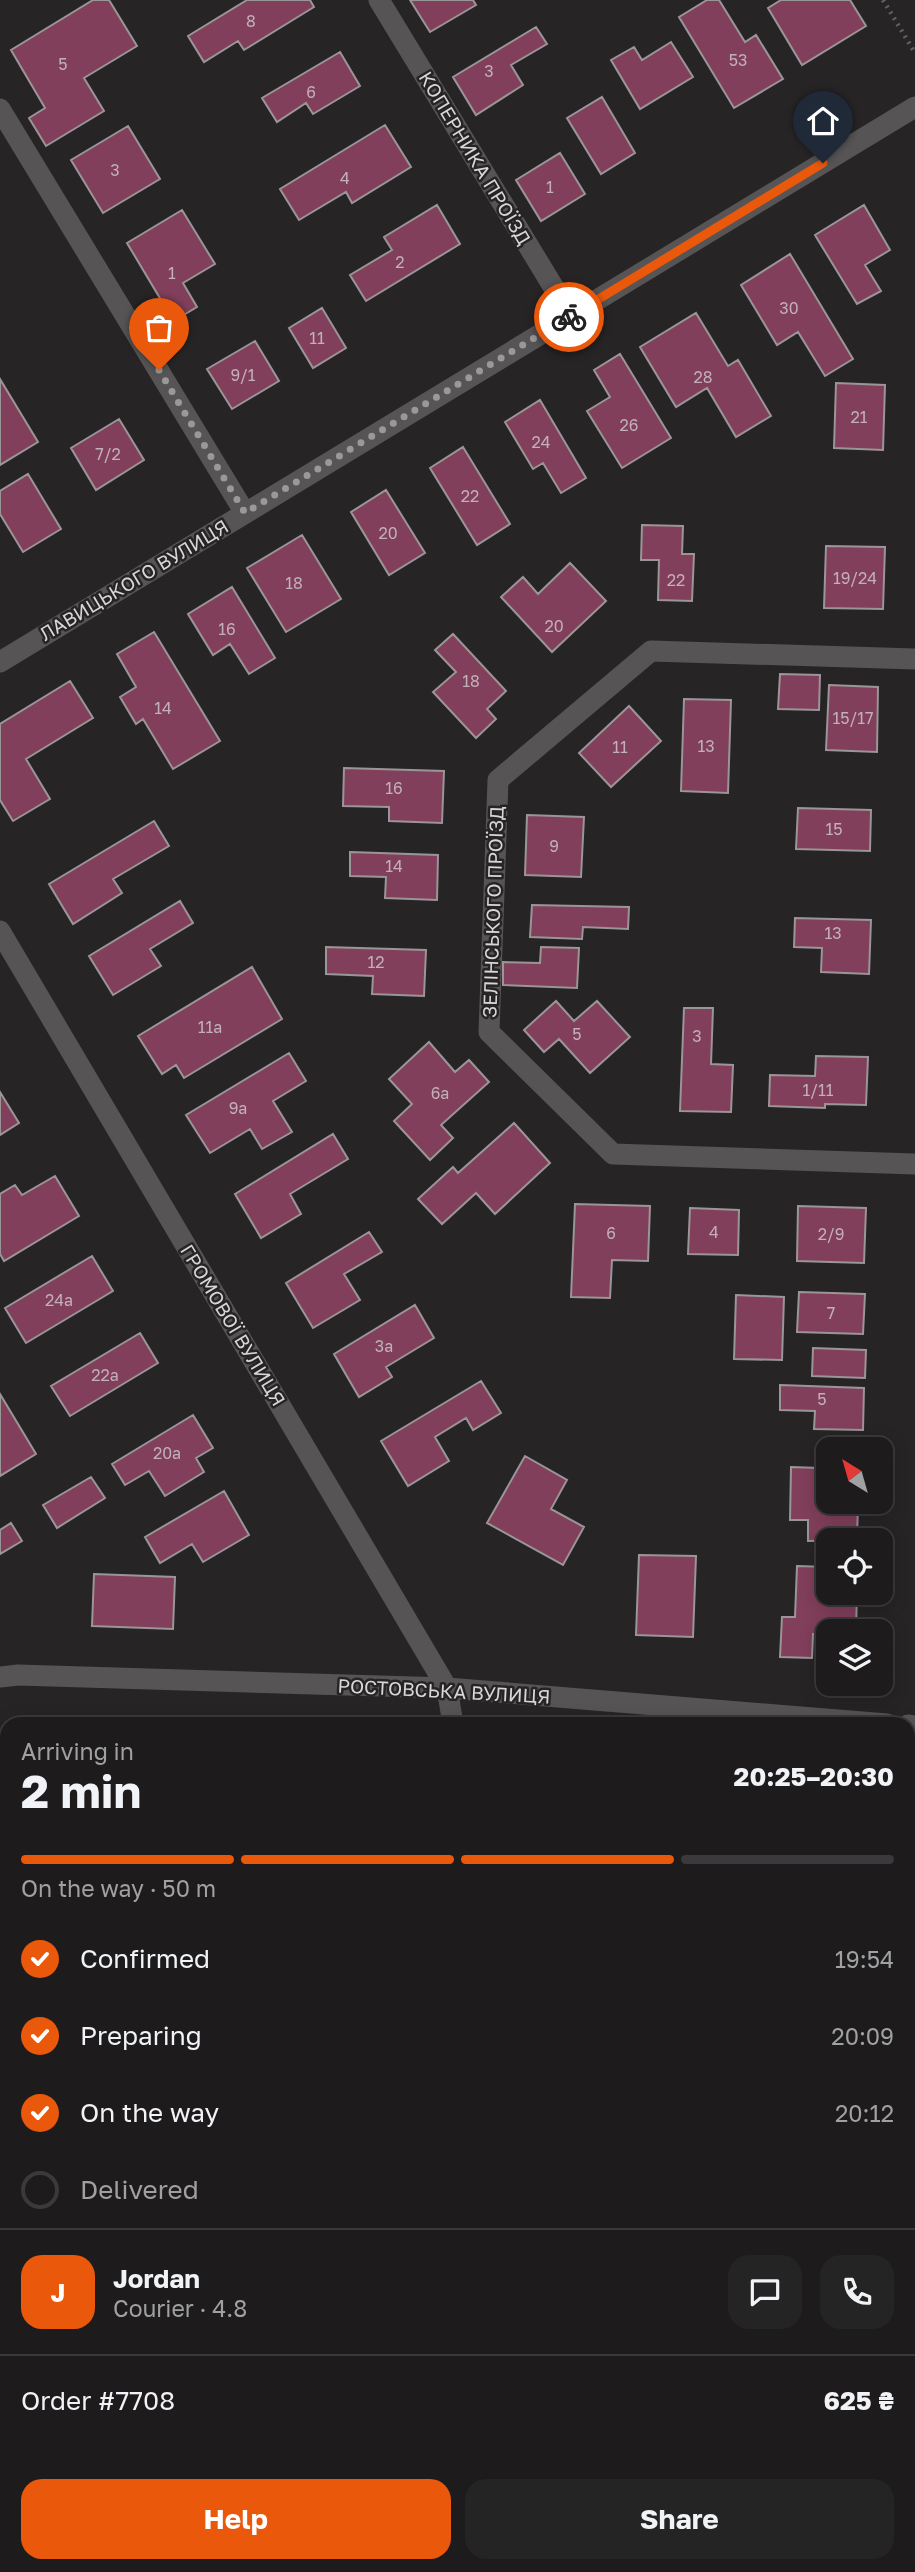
<!DOCTYPE html>
<meta charset="utf-8">
<style>
:root{--surface:#1d1b1c;--page:#252425;--text:#f1f3f6;--muted:#a0a1a3;--line:#3b393b;--accent:#ea580c}
body{margin:0;font-family:"Golos Text",sans-serif;background:var(--page);color:var(--text);height:100vh;display:flex;flex-direction:column;font-size:26px;white-space:nowrap}
*{box-sizing:border-box;margin:0}
p{font-size:23px;color:var(--muted)}
.icon{flex:none;width:38px;height:38px;fill:none;stroke:currentColor;stroke-width:2;stroke-linecap:round;stroke-linejoin:round}
.map{position:relative;flex:1;overflow:hidden}
.drawer{position:absolute;left:0px;top:1717px;width:915px;height:856px;display:flex;flex-direction:column;background:var(--surface);border-radius:21px 21px 0 0;box-shadow:0 4px 18px #0003,0 0 0 2px var(--line)}
.drawer>*{flex:none}
.needle{width:46px;rotate:323deg}
.fabs{position:absolute;left:816px;top:1437px;display:grid;gap:14px}
.fabs a{display:grid;place-items:center;width:77px;height:77px;border-radius:14px;background:var(--surface);box-shadow:0 4px 18px #0003,0 0 0 2px var(--line);font-size:35px}
.pin{position:absolute;display:grid;place-items:center;width:60px;height:60px;color:#fff;margin:-72px -30px;border-radius:50% 50% 50% 0;rotate:-45deg;box-shadow:0 0 7px #0007}
.pin .icon{rotate:45deg}
.courier{position:absolute;display:grid;place-items:center;width:70px;height:70px;margin:-35px;border:5px solid #ea580c;border-radius:50%;background:#fff;color:#222;box-shadow:0 2px 9px #0007}
.head em{font-style:normal;font-weight:700}
.head div{display:flex;flex-direction:column-reverse}
.head{display:flex;align-items:center;justify-content:space-between;height:119px;padding:0 21px}
h1{font-size:46px;font-weight:700;line-height:52px}
.bar{display:grid;grid-template-columns:repeat(4,1fr);gap:10px 7px;align-content:center;height:84px;padding:0 21px}
.bar i{height:9px;border-radius:5px;background:var(--line)}
.bar .current{background:var(--accent)}
.bar p{grid-column:span 4}
.line{display:flex;align-items:center;gap:18px;padding:0 21px;border-top:2px solid var(--line)}
.line div{flex:1}
.round{display:grid;place-items:center;flex:none;width:74px;height:74px;border-radius:21px;background:var(--page)}
ol{padding:0 21px;list-style:none}
li{display:flex;align-items:center;gap:21px;height:77px}
li p{margin-inline-start:auto}
li .icon{padding:7px;border-radius:50%;background:var(--accent);color:#fff;stroke-width:4}
li:last-child{color:var(--muted)}
li i{width:38px;height:38px;border:4px solid var(--line);border-radius:50%}
.action{display:flex;gap:14px;margin-top:auto;padding:14px 21px}
.action a{flex:1;height:80px;border-radius:21px;background:var(--accent);color:#fff;font-size:28px;font-weight:700;line-height:80px;text-align:center}
.action a+a{background:var(--page);color:var(--text)}
.map>svg:first-child{display:block}
</style>
<div class="map">
<svg width="915" height="2572" viewBox="0 0 915 2572">
<rect width="100%" height="100%" fill="#272425"/>
<path fill="#352c2f" d="M908,1816L915,1820V2572H451V2566H908Z"/>
<path fill="#813f5b" stroke="#9a9597" stroke-width="2" d="M93,0H109L137,46L84,78L104,111L46,146L29,118L45,108L11,50Z
M247,0H310L314,7L244,50L238,41L204,62L188,36Z
M410,0H473L476,5L430,32Z
M707,0H719L745,42L756,35L783,79L734,108L679,17Z
M781,0H850L866,26L802,65L768,8Z
M536,27L547,44L511,65L523,85L476,115L453,77Z
M671,42L693,77L640,109L611,60L634,47L642,60Z
M340,52L360,86L313,114L306,103L277,122L262,98Z
M602,97L635,153L601,174L567,118Z
M385,125L411,167L352,203L346,192L299,220L280,189Z
M128,126L160,179L103,213L71,160Z
M560,153L585,194L541,221L516,180Z
M437,205L460,244L366,301L350,275L392,250L384,237Z
M864,205L890,250L865,265L881,291L857,304L815,235Z
M182,210L215,264L183,283L197,307L157,331L144,310L161,300L127,243Z
M790,254L853,359L825,376L798,332L777,345L741,285Z
M322,308L346,348L313,368L289,328Z
M696,313L728,366L738,360L771,416L736,437L707,388L676,407L640,347Z
M255,341L279,381L232,409L207,369Z
M620,354L671,438L622,468L587,411L610,397L594,370Z
M0,379L38,442L0,465Z
M836,383L885,385L883,450L834,448Z
M540,400L586,478L561,493L543,463L533,469L505,422Z
M119,419L144,460L96,490L71,448Z
M463,447L510,524L477,545L430,468Z
M28,474L61,529L23,552L0,514V491Z
M386,490L425,553L389,575L351,512Z
M642,525L683,526L682,554H694L692,601L658,600L659,560H641Z
M302,535L341,599L286,632L247,568Z
M826,546L885,547L883,609L824,608Z
M570,563L606,601L552,652L501,597L523,577L538,594Z
M232,587L275,658L249,674L230,644L213,655L188,614Z
M154,632L220,741L173,769L143,719L136,724L120,697L136,687L117,654Z
M453,634L506,691L487,709L496,719L476,738L433,692L456,672L435,650Z
M780,674L820,675L819,710L778,709Z
M70,681L93,718L26,759L50,799L13,821L0,800V724Z
M829,685L878,687L877,752L826,750Z
M684,699L731,700L728,793L681,791Z
M629,706L661,741L611,787L579,753Z
M344,768L444,771L442,823L389,821V807L343,806Z
M798,808L871,810L870,851L796,849Z
M527,815L584,817L581,877L525,875Z
M154,821L169,846L113,879L122,893L73,924L49,884Z
M350,852L438,855L437,900L385,898L386,877L350,876Z
M180,901L193,923L150,949L161,966L113,995L89,956Z
M532,905L629,907L628,929L583,927L582,939L530,937Z
M795,918L871,920L869,974L821,972L822,948L794,947Z
M326,947L426,950L424,996L372,994L373,976L326,974Z
M541,947L579,948L577,988L503,985V962L540,963Z
M252,967L282,1019L184,1078L176,1065L162,1074L138,1036Z
M556,1001L574,1021L597,1001L630,1037L590,1073L559,1039L544,1052L524,1030Z
M684,1008H713L711,1064L733,1065L731,1112L680,1111Z
M429,1042L455,1072L469,1060L489,1082L441,1125L453,1138L430,1160L394,1121L412,1104L389,1079Z
M289,1053L306,1081L273,1101L292,1132L262,1149L250,1129L210,1153L186,1115Z
M816,1056L868,1057L866,1105L825,1104V1108L769,1106L770,1075L815,1076Z
M0,1092L19,1123L0,1135Z
M514,1123L550,1163L495,1214L476,1193L442,1224L418,1199L453,1167L458,1173Z
M333,1134L348,1159L290,1194L301,1214L261,1238L235,1194Z
M55,1176L79,1216L4,1261L0,1254V1194L15,1185L22,1195Z
M575,1204L650,1206L648,1261L612,1260L610,1298L571,1297Z
M798,1206L866,1208L864,1263L797,1261Z
M690,1208L739,1210L738,1255L688,1254Z
M369,1232L382,1252L344,1274L360,1300L313,1328L286,1283Z
M92,1256L113,1291L26,1343L5,1308Z
M799,1292L865,1294L863,1334L797,1332Z
M736,1295L784,1297L782,1360L734,1359Z
M415,1305L434,1338L386,1367L392,1377L359,1397L334,1354Z
M140,1333L158,1363L70,1416L51,1386Z
M813,1348L866,1350L865,1378L812,1376Z
M481,1381L501,1413L473,1430L466,1418L435,1437L449,1461L408,1486L381,1441Z
M780,1385L864,1388L863,1430L814,1429L815,1411L780,1410Z
M0,1394L36,1454L0,1476Z
M193,1415L213,1448L196,1458L204,1472L165,1496L149,1471L125,1485L112,1464Z
M525,1456L567,1480L551,1509L584,1527L563,1565L487,1523Z
M791,1467L819,1468V1482H828V1502H858L857,1540L808,1541V1520H790Z
M91,1477L105,1498L57,1528L43,1505Z
M224,1491L249,1535L203,1562L192,1544L160,1563L145,1537Z
M11,1523L22,1541L0,1554V1530Z
M639,1555L696,1556L693,1637L636,1635Z
M797,1566L828,1567V1592H857L856,1631H828V1634H813L812,1658L780,1657L782,1617H795Z
M94,1574L175,1577L173,1629L92,1626Z
M0,1990L4,1997L7,1996V2022L4,2016L0,2019Z
M908,2048L915,2049V2121H908Z
M7,2105V2134L4,2136L0,2129V2109Z
M908,2154H915V2364L908,2365Z
M5,2350L7,2353V2416L3,2418L0,2414V2353Z
M915,2391V2572H847V2566H908V2392Z
M7,2461V2499L0,2488V2465Z
M46,2566H105L108,2570L105,2572H50Z
M352,2566H395V2572H352Z
M476,2566H523V2572H476Z
M582,2566H665V2572H582Z
M726,2566H810L809,2572H726Z"/>
<g fill="none" stroke-linecap="round" stroke-linejoin="round">
<path stroke="#636161" stroke-width="4.5" stroke-dasharray="2 5" stroke-linecap="butt" d="M883,0L915,53"/>
<path stroke="#565455" stroke-width="21" d="M379,0L571,316
M0,109L245,513
M915,659L651,651L498,780L489,1032L613,1154L915,1164
M0,662L915,107
M0,931L447,1688L453,1724
M0,1677L18,1675L447,1688L887,1724
M908,1725L915,1726
M0,1777L7,1788
M0,2559L8,2572
M440,2572V2566"/>
</g>
<g fill="none" stroke-linecap="round" stroke-linejoin="round">
<path stroke="#9a9898" stroke-width="7" stroke-dasharray="0 12.6" d="M159,370L245,513L569,317"/>
<path stroke="#ea580c" stroke-width="9" d="M569,317L823,163"/>
</g>
<g text-anchor="middle" stroke-width="5" stroke-linejoin="round" paint-order="stroke">
<g font-size="16" fill="#c2b0b7">
<text x="251" y="27">8</text>
<text x="738" y="66">53</text>
<text x="63" y="70">5</text>
<text x="489" y="77">3</text>
<text x="311" y="98">6</text>
<text x="115" y="176">3</text>
<text x="345" y="184">4</text>
<text x="550" y="193">1</text>
<text x="400" y="268">2</text>
<text x="172" y="279">1</text>
<text x="789" y="314">30</text>
<text x="317" y="344">11</text>
<text x="243" y="381">9/1</text>
<text x="703" y="383">28</text>
<text x="859" y="423">21</text>
<text x="629" y="431">26</text>
<text x="541" y="448">24</text>
<text x="108" y="460">7/2</text>
<text x="470" y="502">22</text>
<text x="388" y="539">20</text>
<text x="855" y="584">19/24</text>
<text x="676" y="586">22</text>
<text x="294" y="589">18</text>
<text x="554" y="632">20</text>
<text x="227" y="635">16</text>
<text x="471" y="687">18</text>
<text x="163" y="714">14</text>
<text x="853" y="724">15/17</text>
<text x="706" y="752">13</text>
<text x="620" y="753">11</text>
<text x="394" y="794">16</text>
<text x="834" y="835">15</text>
<text x="554" y="852">9</text>
<text x="394" y="872">14</text>
<text x="833" y="939">13</text>
<text x="376" y="968">12</text>
<text x="210" y="1033">11а</text>
<text x="577" y="1040">5</text>
<text x="697" y="1042">3</text>
<text x="818" y="1096">1/11</text>
<text x="440" y="1099">6а</text>
<text x="238" y="1114">9а</text>
<text x="714" y="1238">4</text>
<text x="611" y="1239">6</text>
<text x="831" y="1240">2/9</text>
<text x="59" y="1306">24а</text>
<text x="831" y="1319">7</text>
<text x="384" y="1352">3а</text>
<text x="105" y="1381">22а</text>
<text x="822" y="1405">5</text>
<text x="167" y="1459">20а</text>
</g>
<g font-size="19" fill="#d8d6d6" stroke="#272425">
<text transform="translate(475 158) rotate(59)" y="7">КОПЕРНИКА ПРОЇЗД</text>
<text transform="translate(134 580) rotate(-31)" y="7">ЛАВИЦЬКОГО ВУЛИЦЯ</text>
<text transform="translate(493 912) rotate(-88)" y="7">ЗЕЛІНСЬКОГО ПРОЇЗД</text>
<text transform="translate(233 1325) rotate(59)" y="7">ГРОМОВОЇ ВУЛИЦЯ</text>
<text transform="translate(444 1691) rotate(3)" y="7">РОСТОВСЬКА ВУЛИЦЯ</text>
</g>
</g>
</svg>
<div class="fabs">
<a><svg class="needle" viewBox="-14 -14 28 28"><path d="M0-13l5 13h-10z" fill="#e53935"/><path d="M0 13l5-13h-10z" fill="#a0a1a3"/></svg></a>
<a><svg class="icon" aria-label="locate" viewBox="0 0 24 24"><circle cx="12" cy="12" r="6"/><path d="M12 2v4M12 18v4M2 12h4M18 12h4"/></svg></a>
<a><svg class="icon" aria-label="layers" viewBox="0 0 24 24"><path d="M12 4l9 5-9 5-9-5zM3 14l9 5 9-5"/></svg></a>
</div>
<div class="pin" style="left:159px;top:370px;background:#ea580c"><svg class="icon" aria-label="bag" viewBox="0 0 24 24"><path d="M5 8h14l-1 12H6zM9 8a3 3 0 0 1 6 0"/></svg></div>
<div class="pin" style="left:823px;top:163px;background:#1f2937"><svg class="icon" aria-label="home" viewBox="0 0 24 24"><path d="M3 11l9-7 9 7M6 9v11h12V9"/></svg></div>
<div class="courier" style="left:569px;top:317px"><svg class="icon" aria-label="bike" viewBox="0 0 24 24"><circle cx="6" cy="16" r="4"/><circle cx="18" cy="16" r="4"/><path d="M6 16l4-8h5l3 8M10 8l3 8H6M13 5h3"/></svg></div>
<section class="drawer">
<div class="head"><div><h1>2 min</h1><p>Arriving in</p></div><em>20:25–20:30</em></div>
<div class="bar"><i class="current"></i><i class="current"></i><i class="current"></i><i></i><p>On the way · 50 m</p></div>
<ol>
<li><svg class="icon" aria-label="check" viewBox="0 0 24 24"><path d="M5 12l5 5 9-10"/></svg>Confirmed<p>19:54</p></li>
<li><svg class="icon" aria-label="check" viewBox="0 0 24 24"><path d="M5 12l5 5 9-10"/></svg>Preparing<p>20:09</p></li>
<li><svg class="icon" aria-label="check" viewBox="0 0 24 24"><path d="M5 12l5 5 9-10"/></svg>On the way<p>20:12</p></li>
<li><i></i>Delivered</li>
</ol>
<div class="line" style="height:126px"><b class="round" style="background:var(--accent);color:#fff">J</b><div><b>Jordan</b><p>Courier · 4.8</p></div><a class="round"><svg class="icon" aria-label="chat" viewBox="0 0 24 24"><path d="M4 5h16v11H9l-5 4z"/></svg></a><a class="round"><svg class="icon" aria-label="phone" viewBox="0 0 24 24"><path d="M5 4h4l2 5-3 2q2 4 5 5l2-3 5 2v4C11 20 4 13 5 4z"/></svg></a></div>
<div class="line" style="height:91px"><div>Order #7708</div><b>625 ₴</b></div>
<div class="action"><a>Help</a><a>Share</a></div>
</section>
</div>
